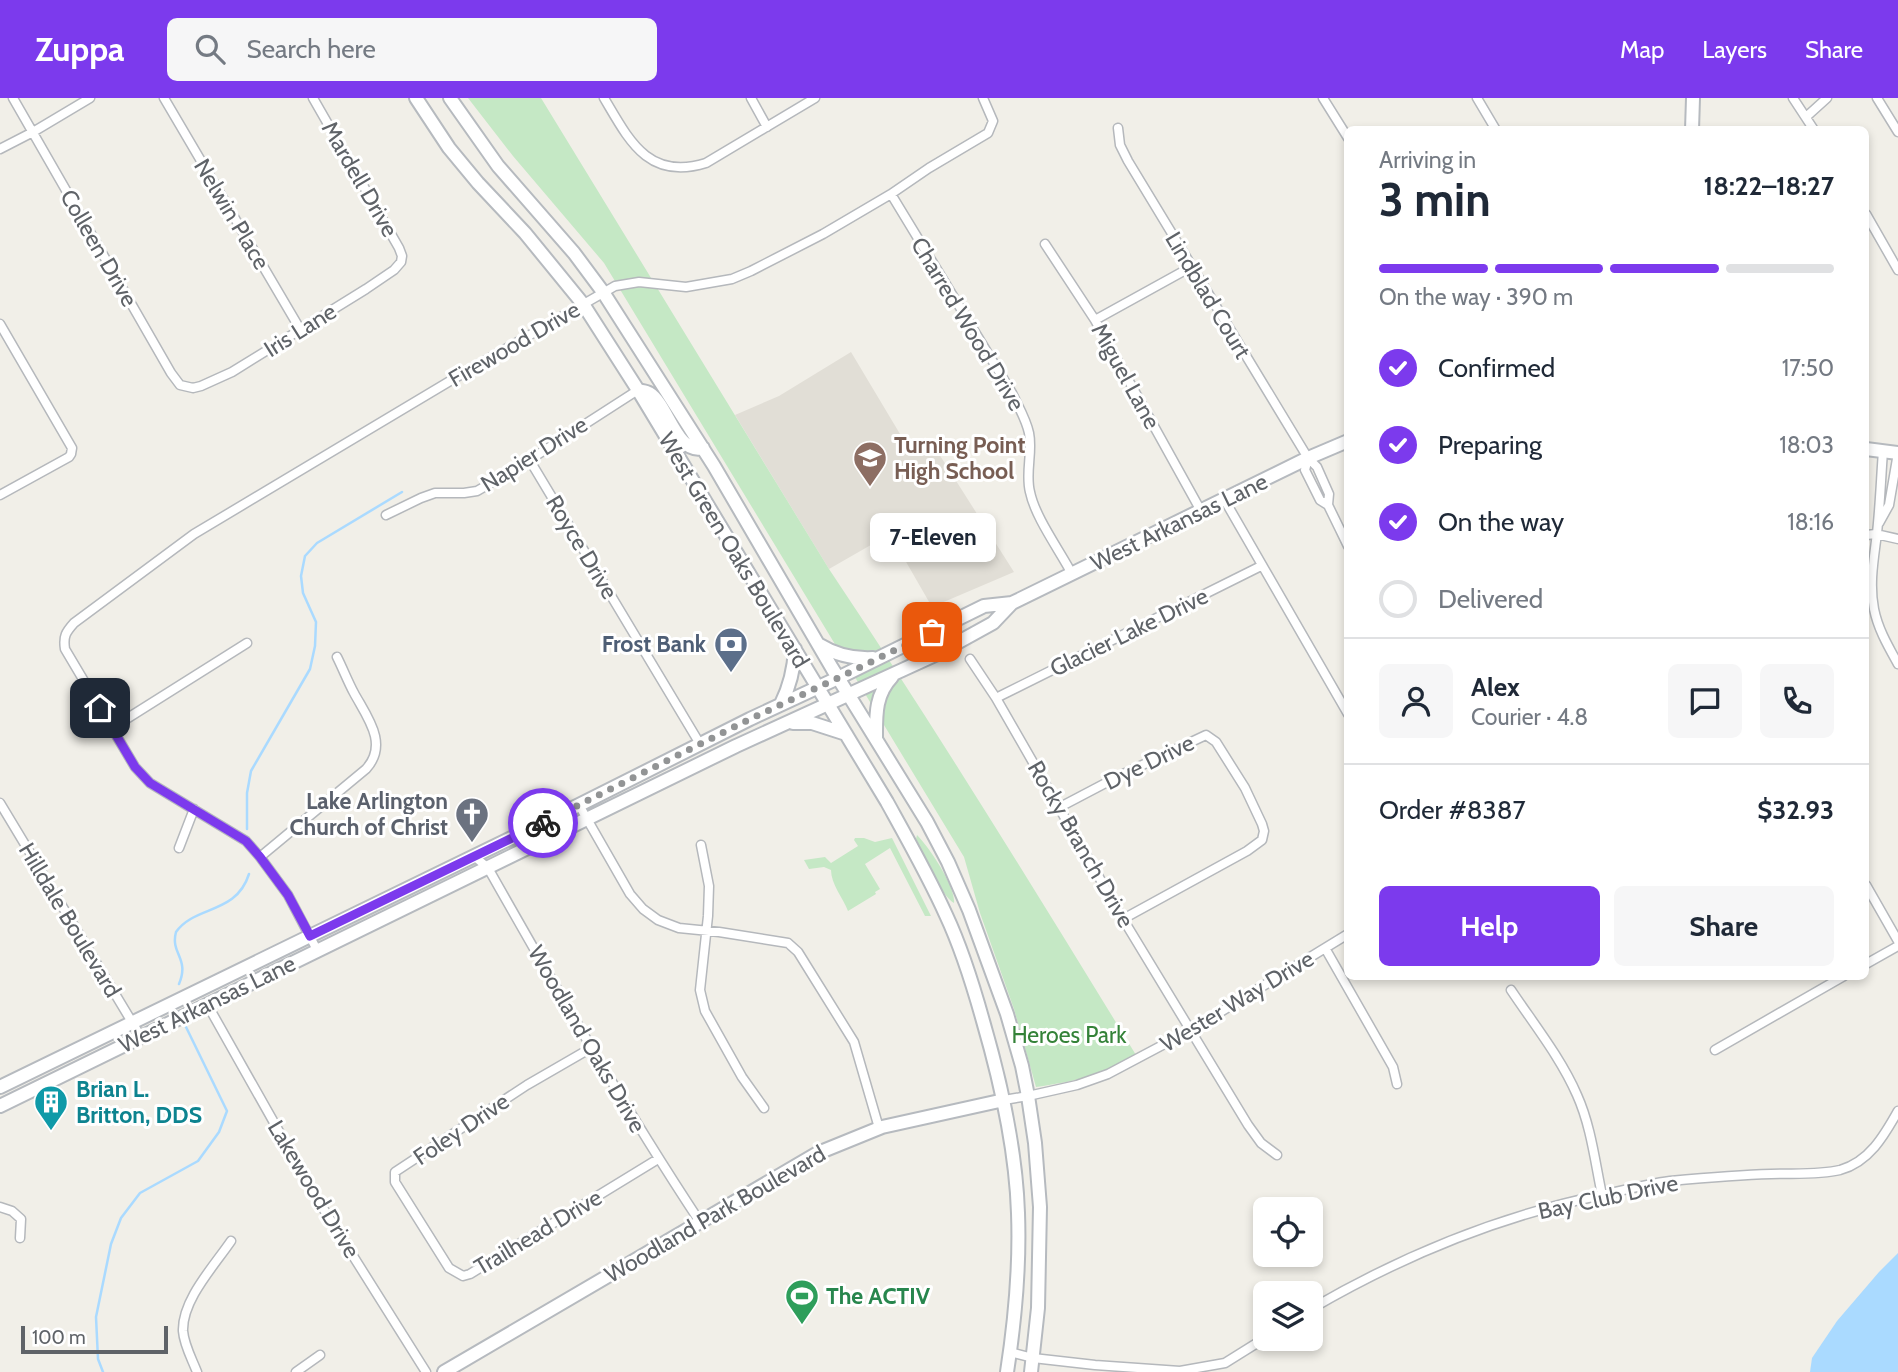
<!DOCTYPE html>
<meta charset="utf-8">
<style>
:root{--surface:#fff;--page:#f6f6f7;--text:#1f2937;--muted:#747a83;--line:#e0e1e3;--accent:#7c3aed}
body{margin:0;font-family:Cabin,sans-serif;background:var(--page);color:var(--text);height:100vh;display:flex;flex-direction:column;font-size:26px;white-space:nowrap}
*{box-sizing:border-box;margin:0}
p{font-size:23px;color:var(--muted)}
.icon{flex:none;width:38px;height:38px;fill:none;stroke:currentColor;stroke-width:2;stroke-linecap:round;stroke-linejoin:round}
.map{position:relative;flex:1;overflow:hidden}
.side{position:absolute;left:1344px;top:28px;width:525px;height:854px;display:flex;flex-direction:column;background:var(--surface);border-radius:10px;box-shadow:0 4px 10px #0003}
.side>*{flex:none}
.buttons{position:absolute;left:1253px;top:1099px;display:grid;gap:14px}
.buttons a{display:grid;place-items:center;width:70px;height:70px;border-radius:10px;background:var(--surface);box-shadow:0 4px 10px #0003;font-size:35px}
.scale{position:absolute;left:21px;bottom:18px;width:147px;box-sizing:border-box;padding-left:7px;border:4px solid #5f6368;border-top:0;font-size:19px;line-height:24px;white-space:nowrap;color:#5f6368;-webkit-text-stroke:5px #fff;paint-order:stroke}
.pin{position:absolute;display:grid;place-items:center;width:60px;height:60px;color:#fff;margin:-30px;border-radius:14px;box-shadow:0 4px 10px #0006}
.courier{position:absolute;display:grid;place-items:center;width:70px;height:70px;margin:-35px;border:5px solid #7c3aed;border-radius:50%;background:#fff;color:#222;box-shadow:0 2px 9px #0007}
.bubble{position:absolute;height:49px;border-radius:10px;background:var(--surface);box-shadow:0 4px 10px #0003;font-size:23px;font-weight:700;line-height:49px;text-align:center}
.overview em{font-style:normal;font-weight:700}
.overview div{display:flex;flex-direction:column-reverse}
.overview{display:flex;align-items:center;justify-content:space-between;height:119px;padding:0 35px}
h1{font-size:46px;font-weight:700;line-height:52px}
.bar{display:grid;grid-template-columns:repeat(4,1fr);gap:10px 7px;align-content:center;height:84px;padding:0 35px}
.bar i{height:9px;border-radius:5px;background:var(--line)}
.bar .active{background:var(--accent)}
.bar p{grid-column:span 4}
.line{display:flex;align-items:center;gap:18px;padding:0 35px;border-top:2px solid var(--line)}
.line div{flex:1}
.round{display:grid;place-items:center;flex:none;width:74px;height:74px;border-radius:10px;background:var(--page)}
ol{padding:0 35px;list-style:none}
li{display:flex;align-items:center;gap:21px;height:77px}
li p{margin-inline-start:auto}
li .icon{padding:7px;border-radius:50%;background:var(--accent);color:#fff;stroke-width:4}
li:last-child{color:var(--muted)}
li i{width:38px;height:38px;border:4px solid var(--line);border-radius:50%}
.primary-button{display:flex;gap:14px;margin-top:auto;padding:14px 35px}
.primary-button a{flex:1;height:80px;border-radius:10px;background:var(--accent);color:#fff;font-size:28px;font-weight:700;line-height:80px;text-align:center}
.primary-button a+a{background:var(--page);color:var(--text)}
header{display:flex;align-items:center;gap:42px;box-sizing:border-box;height:98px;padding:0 35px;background:var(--accent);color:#fff}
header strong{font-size:33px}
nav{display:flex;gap:38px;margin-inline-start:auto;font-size:24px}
.search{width:490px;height:63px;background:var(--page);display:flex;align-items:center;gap:18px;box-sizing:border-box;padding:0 24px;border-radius:10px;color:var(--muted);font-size:26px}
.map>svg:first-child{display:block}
</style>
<header>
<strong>Zuppa</strong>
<div class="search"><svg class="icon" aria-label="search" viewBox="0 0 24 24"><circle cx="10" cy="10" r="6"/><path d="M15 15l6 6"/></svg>Search here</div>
<nav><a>Map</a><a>Layers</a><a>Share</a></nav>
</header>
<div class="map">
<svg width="1898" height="1274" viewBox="0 0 1898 1274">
<rect width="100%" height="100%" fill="#f1efe8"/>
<path fill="#e1ded6" d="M851,254L903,341L932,345L1014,474L932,509L890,436L829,471L735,317L779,298Z"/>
<path fill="#c5e8c5" d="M468,0H541L829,471C936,631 1036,794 1136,957C1099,978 1077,983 1036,989L1014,911L980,815L964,759L604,165L513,58Z
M917,737C929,749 956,789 954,805C941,798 924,756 916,741Z
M855,740H864L875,744L892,740L931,818H925L890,750L865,766L880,791L875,794L876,796L848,813C843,800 831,786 831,772L824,769L809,771L804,762L825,759L831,765L858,748L854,742Z"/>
<path fill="#aadaff" d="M1898,1155V1274H1810L1812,1260L1837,1223L1879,1174Z"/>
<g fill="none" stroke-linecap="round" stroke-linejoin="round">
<path stroke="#aadaff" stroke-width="2.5" d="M247,731V695L251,673L310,571L315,548L316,524L303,495L301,478L305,458L317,445L402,394
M179,886C190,860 170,856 176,834C195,807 236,817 249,776
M103,1274L98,1261L96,1219L111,1146L121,1120L140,1095L198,1063L219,1034L227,1013L186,929"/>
<g stroke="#b5b8bc" stroke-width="11">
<path id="street" d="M13,0L171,275L180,287L193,290L201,288L232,274L366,191L394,172L401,164L402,158L399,150L313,0
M164,0L300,231
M604,0C629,42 648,83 706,65L815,0
M751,0L767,29
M1323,0L1348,40
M1477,0L1496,32
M1793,0L1814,32
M1877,0L1898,34
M1806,19L1827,0
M1118,30L1120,47L1128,63L1308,360L1317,369L1329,396L1328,407L1348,448
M0,51L33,34L90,0
M891,96L1012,295C1018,308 1026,321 1029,335C1033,354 1025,375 1030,394C1035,419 1060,453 1072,476
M1866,116L1898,172
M1045,146L1095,222L1201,413
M1095,222L1191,169
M0,226L72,350L71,356L69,359L0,397
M1883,353C1881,380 1880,408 1877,435C1874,460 1869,485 1874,511C1878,531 1888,548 1898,566
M1308,360L1305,372L1320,402L1328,407
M529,361L700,646
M1224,401L1348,616
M386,417L421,400L435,395H464L477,393L517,370L638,292
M1879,425L1889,407L1898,355
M1866,437L1876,436L1898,441
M970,561L996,600L1123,821L1248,1027L1261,1045L1277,1057
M996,600L1261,468
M112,630L247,545
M0,705L141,939
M579,707L630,796L643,811L658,822L679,830L719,834L788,845L798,854L854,944L879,1030
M1060,709L1119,678L1206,637L1216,644L1245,690L1262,726L1264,733L1262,742L1247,753L1123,821
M701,747L709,788L708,818L700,892L705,913L742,979L764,1010
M179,750L194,711
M474,758L488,770C556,890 624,1009 700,1124
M260,759L366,671C389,646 367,619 354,595C348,584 343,571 337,559
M1866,787L1898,843
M1325,850L1393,969L1397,986
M317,852L288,797L260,759L246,743L150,685L135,669L65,551C63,538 66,534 74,525L194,436L455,280L615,188L639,184L686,189L732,181L751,173L823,136L891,96L929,70L988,35L993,23L983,0
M1866,866L1898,848
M1511,892C1533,925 1561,960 1577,997C1591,1028 1595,1064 1602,1097
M207,906L316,1099L426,1274
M591,950L527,987L395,1074V1084L449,1170L463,1178L470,1176L658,1061
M1715,952L1844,878
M1004,1002L1028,998L1077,987L1108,976L1191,932L1348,836
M0,1109L12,1113L21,1121L20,1140
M1311,1211C1402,1158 1499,1118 1602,1097C1624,1092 1647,1086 1670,1083C1703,1080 1737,1077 1771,1076C1792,1075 1820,1077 1840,1072C1869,1064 1884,1038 1898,1013
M1010,1254L1033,1260L1095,1267L1180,1273L1225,1265L1265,1240
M197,1274C192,1261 184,1247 183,1233C182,1202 214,1168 231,1143
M296,1274L320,1257"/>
</g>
<g stroke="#b6babf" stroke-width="16">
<path id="secondary" d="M416,0L449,50L478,85L525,135L583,206L638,292L887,704C908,742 929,779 946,817C962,851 973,887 983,923C1001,985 1016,1050 1018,1115C1020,1168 1015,1222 1007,1274
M450,0L498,68L574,155L603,194L714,368L832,570L927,724L948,764L969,812L1007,916L1022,968L1028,998L1035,1045L1040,1109L1038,1210L1031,1274
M1692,32L1693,0
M638,292C641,293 646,293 649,295C668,306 676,357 703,350
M1866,351L1898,355
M820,547C836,557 853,561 873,560
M781,606C790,588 794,572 795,551
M793,625H812L846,636
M876,640C876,617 875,597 892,579
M0,989L579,707L750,621L838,580L984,508L1012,505L1308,360L1348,343
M0,1008L736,648L935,557L993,525L1012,505
M444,1274L818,1055L882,1029L1004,1002"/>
</g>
<use href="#street" stroke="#fff" stroke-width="8"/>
<use href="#secondary" stroke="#fff" stroke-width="12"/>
</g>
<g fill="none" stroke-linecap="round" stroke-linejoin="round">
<path stroke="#929495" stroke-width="7" stroke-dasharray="0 12.6" d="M543,725L750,621L838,580L932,534"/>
<path stroke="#7c3aed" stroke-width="9" d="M100,610L135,669L150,685L246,743L260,759L288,797L310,838L543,725"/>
</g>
<defs>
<g id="school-pin" transform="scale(1.75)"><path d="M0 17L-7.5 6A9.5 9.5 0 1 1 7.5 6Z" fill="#8d6e63" stroke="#fff"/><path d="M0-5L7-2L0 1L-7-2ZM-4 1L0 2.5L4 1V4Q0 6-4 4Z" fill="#fff"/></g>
<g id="bank-pin" transform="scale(1.75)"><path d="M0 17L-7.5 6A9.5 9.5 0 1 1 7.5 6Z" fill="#5c6f8a" stroke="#fff"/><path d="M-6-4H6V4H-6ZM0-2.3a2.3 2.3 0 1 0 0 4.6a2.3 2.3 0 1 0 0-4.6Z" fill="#fff"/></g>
<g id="church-pin" transform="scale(1.75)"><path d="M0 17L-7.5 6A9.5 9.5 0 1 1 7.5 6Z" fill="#6b7280" stroke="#fff"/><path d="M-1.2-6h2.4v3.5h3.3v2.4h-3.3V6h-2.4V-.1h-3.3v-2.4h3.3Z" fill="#fff"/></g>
<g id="building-pin" transform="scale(1.75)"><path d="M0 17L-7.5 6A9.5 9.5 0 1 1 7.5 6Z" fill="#0f9aa8" stroke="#fff"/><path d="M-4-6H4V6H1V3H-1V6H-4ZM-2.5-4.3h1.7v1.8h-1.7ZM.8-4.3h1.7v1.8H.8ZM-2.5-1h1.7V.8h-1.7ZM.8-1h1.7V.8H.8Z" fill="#fff"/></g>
<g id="stadium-pin" transform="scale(1.75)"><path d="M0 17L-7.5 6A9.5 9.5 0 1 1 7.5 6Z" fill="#2e9e5b" stroke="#fff"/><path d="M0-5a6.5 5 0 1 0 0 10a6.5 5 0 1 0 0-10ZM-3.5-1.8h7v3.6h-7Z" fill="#fff"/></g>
</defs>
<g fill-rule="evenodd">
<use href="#school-pin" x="870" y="360"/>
<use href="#bank-pin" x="731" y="546"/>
<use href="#church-pin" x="472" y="716"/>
<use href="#building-pin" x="51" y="1004"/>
<use href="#stadium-pin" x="802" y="1198"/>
</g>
<g text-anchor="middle" stroke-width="6" stroke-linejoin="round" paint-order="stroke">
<g font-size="23" fill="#5f6368" stroke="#fff">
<text transform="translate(360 81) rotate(60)" y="8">Mardell Drive</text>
<text transform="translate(232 116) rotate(59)" y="8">Nelwin Place</text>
<text transform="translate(99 150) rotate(60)" y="8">Colleen Drive</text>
<text transform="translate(1208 197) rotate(59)" y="8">Lindblad Court</text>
<text transform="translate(968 226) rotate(59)" y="8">Charred Wood Drive</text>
<text transform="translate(300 232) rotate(-32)" y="8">Iris Lane</text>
<text transform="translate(514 246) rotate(-30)" y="8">Firewood Drive</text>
<text transform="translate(1126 278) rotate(61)" y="8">Miguel Lane</text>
<text transform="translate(534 356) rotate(-32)" y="8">Napier Drive</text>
<text transform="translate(1179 424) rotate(-26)" y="8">West Arkansas Lane</text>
<text transform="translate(582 449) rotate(59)" y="8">Royce Drive</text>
<text transform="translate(734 452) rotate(59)" y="8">West Green Oaks Boulevard</text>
<text transform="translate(1129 534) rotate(-26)" y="8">Glacier Lake Drive</text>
<text transform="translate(1149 664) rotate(-26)" y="8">Dye Drive</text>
<text transform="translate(1081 746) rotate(60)" y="8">Rocky Branch Drive</text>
<text transform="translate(70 822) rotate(59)" y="8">Hilldale Boulevard</text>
<text transform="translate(1237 903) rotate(-31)" y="8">Wester Way Drive</text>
<text transform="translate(207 906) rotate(-26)" y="8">West Arkansas Lane</text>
<text transform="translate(587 941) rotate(60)" y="8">Woodland Oaks Drive</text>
<text transform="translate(461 1031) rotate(-34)" y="8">Foley Drive</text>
<text transform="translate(314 1091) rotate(59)" y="8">Lakewood Drive</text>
<text transform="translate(1608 1099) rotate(-12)" y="8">Bay Club Drive</text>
<text transform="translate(715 1116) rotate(-30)" y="8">Woodland Park Boulevard</text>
<text transform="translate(538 1134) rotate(-31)" y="8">Trailhead Drive</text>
</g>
<g font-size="23" font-weight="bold" fill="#785e54" stroke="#fff" text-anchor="start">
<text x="894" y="355">Turning Point<tspan x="894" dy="26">High School</tspan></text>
</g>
<g font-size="23" font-weight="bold" fill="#4e5e75" stroke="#fff" text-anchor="end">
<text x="706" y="554">Frost Bank</text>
</g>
<g font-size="23" font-weight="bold" fill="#5b616d" stroke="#fff" text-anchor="end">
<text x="448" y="711">Lake Arlington<tspan x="448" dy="26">Church of Christ</tspan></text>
</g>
<g font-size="23" fill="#348238" stroke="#fff">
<text x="1069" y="945">Heroes Park</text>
</g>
<g font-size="23" font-weight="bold" fill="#0d838f" stroke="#fff" text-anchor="start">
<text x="76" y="999">Brian L.<tspan x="76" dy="26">Britton, DDS</tspan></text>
</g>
<g font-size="23" font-weight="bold" fill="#27864d" stroke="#fff" text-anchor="start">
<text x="826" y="1206">The ACTIV</text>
</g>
</g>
</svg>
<div class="buttons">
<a><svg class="icon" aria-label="locate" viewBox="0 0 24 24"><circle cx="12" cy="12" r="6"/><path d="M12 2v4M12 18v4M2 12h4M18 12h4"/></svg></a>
<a><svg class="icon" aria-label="layers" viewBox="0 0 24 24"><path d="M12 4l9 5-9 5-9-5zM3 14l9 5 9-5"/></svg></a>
</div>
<div class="scale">100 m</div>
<div class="pin" style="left:932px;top:534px;background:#ea580c"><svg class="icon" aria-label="bag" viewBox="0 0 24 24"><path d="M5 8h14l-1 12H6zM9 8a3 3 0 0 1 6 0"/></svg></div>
<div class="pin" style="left:100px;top:610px;background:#1f2937"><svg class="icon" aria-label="home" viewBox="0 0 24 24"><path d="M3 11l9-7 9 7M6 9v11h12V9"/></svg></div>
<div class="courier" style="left:543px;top:725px"><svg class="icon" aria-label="bike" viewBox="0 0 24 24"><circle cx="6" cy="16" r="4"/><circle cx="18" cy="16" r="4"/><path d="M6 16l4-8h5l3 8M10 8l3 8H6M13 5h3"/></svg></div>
<div class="bubble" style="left:870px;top:415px;width:126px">7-Eleven</div>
<section class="side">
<div class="overview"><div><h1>3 min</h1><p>Arriving in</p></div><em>18:22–18:27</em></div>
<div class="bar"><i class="active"></i><i class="active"></i><i class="active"></i><i></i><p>On the way · 390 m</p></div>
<ol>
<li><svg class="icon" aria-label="check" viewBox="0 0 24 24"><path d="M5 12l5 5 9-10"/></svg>Confirmed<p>17:50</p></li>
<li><svg class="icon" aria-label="check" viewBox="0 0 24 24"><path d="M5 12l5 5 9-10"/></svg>Preparing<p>18:03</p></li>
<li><svg class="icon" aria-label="check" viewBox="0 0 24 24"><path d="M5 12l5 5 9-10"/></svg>On the way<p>18:16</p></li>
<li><i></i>Delivered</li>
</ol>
<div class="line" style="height:126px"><a class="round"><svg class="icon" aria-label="person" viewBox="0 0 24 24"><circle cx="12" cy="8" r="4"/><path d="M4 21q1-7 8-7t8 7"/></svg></a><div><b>Alex</b><p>Courier · 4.8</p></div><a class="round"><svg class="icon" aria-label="chat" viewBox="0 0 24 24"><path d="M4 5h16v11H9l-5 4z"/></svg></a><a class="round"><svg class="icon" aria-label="phone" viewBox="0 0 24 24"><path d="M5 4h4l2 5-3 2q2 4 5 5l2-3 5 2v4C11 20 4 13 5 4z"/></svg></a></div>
<div class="line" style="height:91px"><div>Order #8387</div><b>$32.93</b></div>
<div class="primary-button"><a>Help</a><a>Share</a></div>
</section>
</div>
